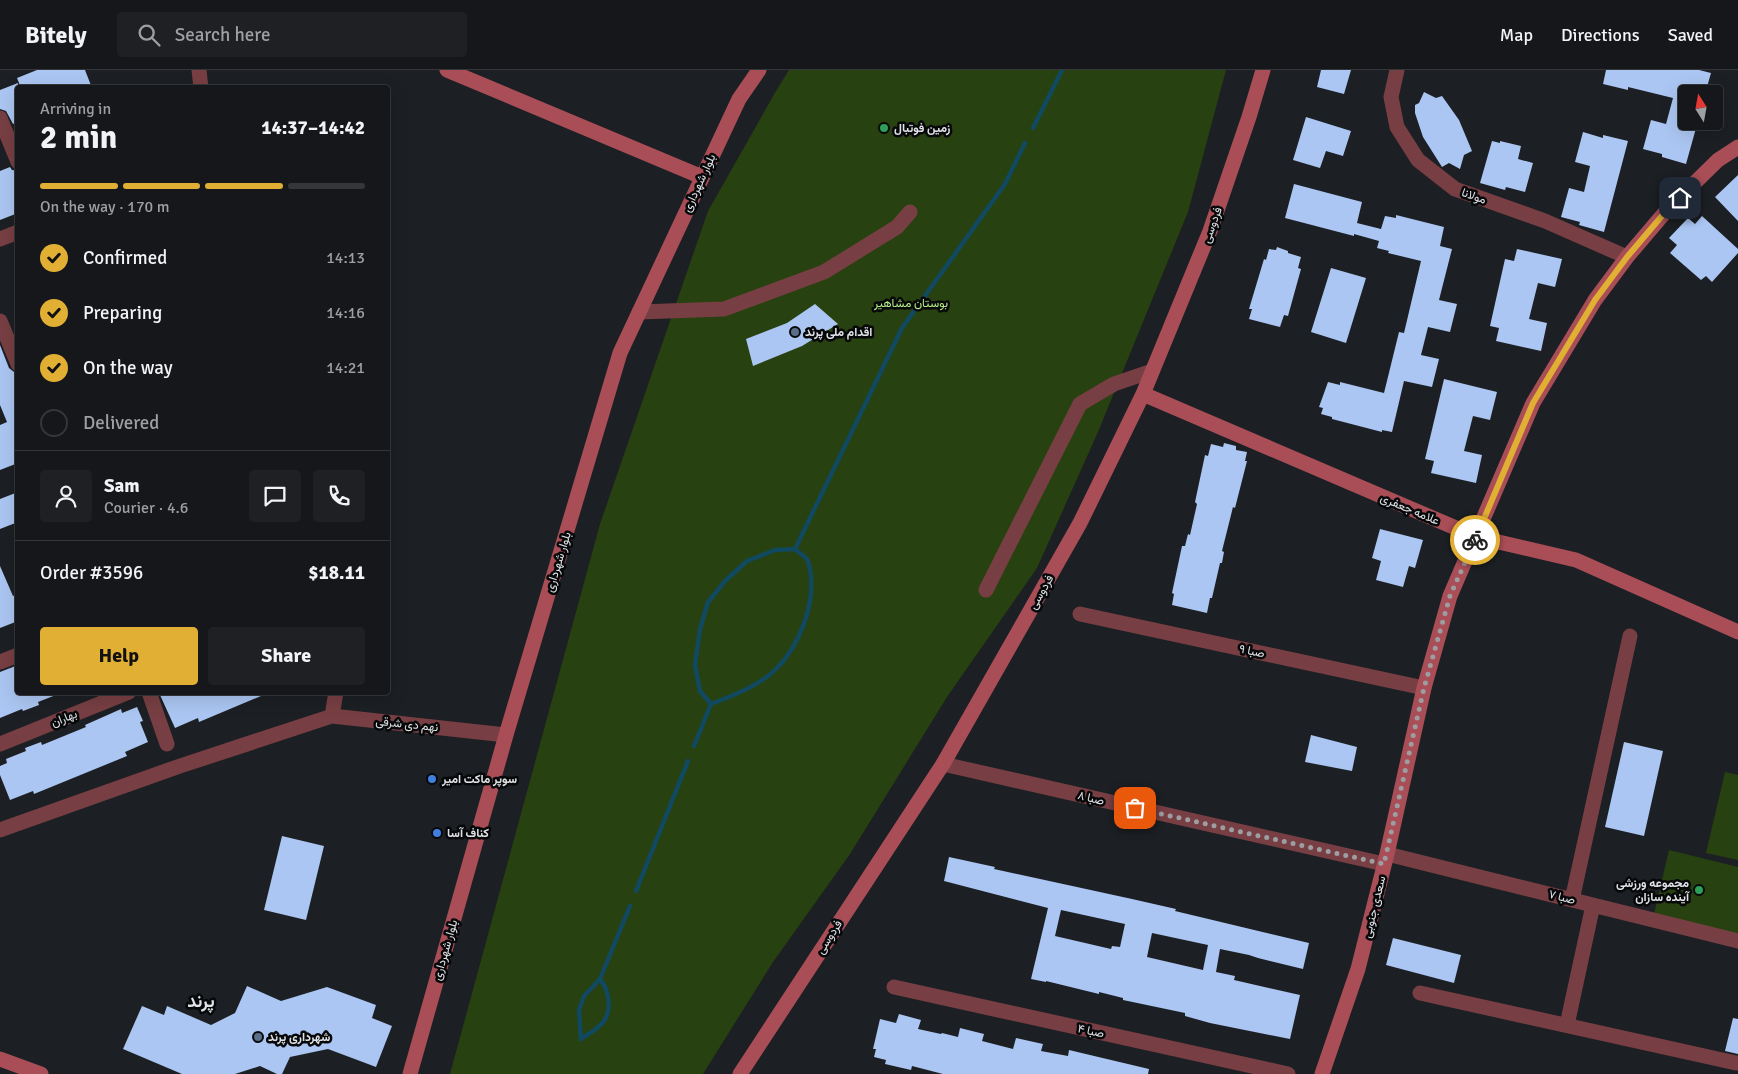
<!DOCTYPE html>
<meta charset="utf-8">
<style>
:root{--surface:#15171a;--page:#1e2023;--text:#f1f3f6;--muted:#9d9fa2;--line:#343639;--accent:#e1af34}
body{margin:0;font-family:Signika,Vazirmatn,sans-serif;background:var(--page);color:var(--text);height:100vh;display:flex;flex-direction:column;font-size:19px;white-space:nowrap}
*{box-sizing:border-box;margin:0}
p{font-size:16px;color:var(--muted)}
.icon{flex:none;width:28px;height:28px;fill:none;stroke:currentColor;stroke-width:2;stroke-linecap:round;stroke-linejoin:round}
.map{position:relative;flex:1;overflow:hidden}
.panel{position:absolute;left:15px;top:15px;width:375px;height:610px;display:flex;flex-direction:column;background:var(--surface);border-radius:5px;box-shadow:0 5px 20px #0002,0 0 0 1px var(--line)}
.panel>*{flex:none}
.needle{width:32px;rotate:349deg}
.tools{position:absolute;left:1678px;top:15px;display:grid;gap:10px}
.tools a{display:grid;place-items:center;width:45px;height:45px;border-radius:5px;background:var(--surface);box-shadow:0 5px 20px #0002,0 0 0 1px var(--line);font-size:25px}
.pin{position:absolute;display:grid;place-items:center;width:42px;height:42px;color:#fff;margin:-21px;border-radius:10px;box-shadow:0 2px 8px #0006}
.courier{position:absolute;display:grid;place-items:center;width:50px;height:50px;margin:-25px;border:4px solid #e1af34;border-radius:50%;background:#fff;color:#222;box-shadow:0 1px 6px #0007}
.overview em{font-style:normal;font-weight:700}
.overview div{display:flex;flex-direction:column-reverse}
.overview{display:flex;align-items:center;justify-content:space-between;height:85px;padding:0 25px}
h1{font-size:32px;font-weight:700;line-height:38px}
.bar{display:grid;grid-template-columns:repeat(4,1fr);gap:8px 5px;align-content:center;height:60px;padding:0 25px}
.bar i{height:6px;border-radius:4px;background:var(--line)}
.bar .selected{background:var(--accent)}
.bar p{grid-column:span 4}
.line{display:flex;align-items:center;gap:12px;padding:0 25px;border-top:1px solid var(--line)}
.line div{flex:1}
.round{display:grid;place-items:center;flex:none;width:52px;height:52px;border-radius:5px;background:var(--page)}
ol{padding:0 25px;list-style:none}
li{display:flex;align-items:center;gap:15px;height:55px}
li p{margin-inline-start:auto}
li .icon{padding:5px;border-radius:50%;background:var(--accent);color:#111;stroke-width:4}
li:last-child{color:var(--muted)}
li i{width:28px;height:28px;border:2px solid var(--line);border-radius:50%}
.primary-button{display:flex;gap:10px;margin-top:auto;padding:10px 25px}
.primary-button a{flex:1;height:58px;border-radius:5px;background:var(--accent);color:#111;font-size:20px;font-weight:700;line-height:58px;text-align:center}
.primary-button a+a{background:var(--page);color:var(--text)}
header{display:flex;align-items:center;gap:30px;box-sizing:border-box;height:70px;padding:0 25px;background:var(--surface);border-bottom:1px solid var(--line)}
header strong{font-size:24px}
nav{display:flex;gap:28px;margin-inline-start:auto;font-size:18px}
.search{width:350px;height:45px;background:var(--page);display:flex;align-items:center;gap:12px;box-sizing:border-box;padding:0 18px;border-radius:5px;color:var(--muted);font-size:19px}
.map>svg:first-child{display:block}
</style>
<header>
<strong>Bitely</strong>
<div class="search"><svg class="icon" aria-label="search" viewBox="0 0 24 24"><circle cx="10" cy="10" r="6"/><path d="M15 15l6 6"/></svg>Search here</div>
<nav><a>Map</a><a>Directions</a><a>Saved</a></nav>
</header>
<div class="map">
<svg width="1738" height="1004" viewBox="0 0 1738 1004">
<rect width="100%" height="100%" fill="#1c1f23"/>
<path fill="#284110" d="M789,0H1226L1188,142L1098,362L1037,498L947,627L850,784L773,892L703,1004H450L600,454L708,141L776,21Z
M1725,702L1738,705V790L1706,783Z
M1669,780L1738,797V864L1654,844Z"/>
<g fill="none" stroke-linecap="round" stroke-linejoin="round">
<path stroke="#114961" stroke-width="4.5" d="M1033,58L1062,0
M711,634L700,621L695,595L700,559L708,532L726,510L747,491L775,480L795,479
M694,676L711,634C730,627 760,615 775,600C800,576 816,533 810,499C809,495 809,491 806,488C803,485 798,482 795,479L902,258L1005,114L1025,73
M636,821L688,691
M581,969L579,940L584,926L600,909L630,836
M581,969C586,965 593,962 598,957C613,946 611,923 600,909"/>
</g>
<path fill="#abc6f2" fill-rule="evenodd" d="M37,0H85L92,18H21L17,8Z
M1321,0H1351L1344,24L1317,17Z
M1606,0H1699L1711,3L1705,24H1686V51H1698L1686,94L1662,87V84L1643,79L1651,50L1666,54L1673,28L1628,17V20L1603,14Z
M18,13V52L13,54L6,41L0,39V20Z
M1424,22L1436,28L1442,26L1459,50L1472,81L1464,85L1460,99L1449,93L1442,97L1423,67L1415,43V35L1419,33Z
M1306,47L1351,61L1343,86L1326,81L1320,98L1293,90Z
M1583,62L1603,68V65L1628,71L1604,162L1579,155L1580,152L1561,147L1569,118L1584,122L1590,96L1575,92Z
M1492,71L1500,73V71L1521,76L1518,89L1533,93L1525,122L1506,117L1505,120L1480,113Z
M10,97L12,100L18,101V143L0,150V101Z
M1738,105V151L1715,127Z
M1294,114L1362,132L1357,153L1381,159L1385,146L1396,148V145L1444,157L1440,176L1452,179L1439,230L1457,234L1450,262L1428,257L1421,285L1439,289L1432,317L1404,311L1392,362L1382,360V362L1332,349V347L1321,344L1323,338L1319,337L1328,312L1340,315V312L1384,323L1399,262L1404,263L1421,191L1388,183L1389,181L1377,178L1379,171L1354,164V166L1285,148Z
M1702,146L1738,179V183L1712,212L1706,206L1701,210L1670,183L1677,175L1669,168L1688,148L1695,154Z
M1277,177L1288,181V183L1301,187L1298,198L1301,199L1288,246L1284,245L1280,257L1249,249L1252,239H1249L1264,189L1266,190L1269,179L1276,180Z
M1517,179L1562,189L1555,217L1538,213L1529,249L1547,253L1541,281L1496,271L1499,258L1490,256L1505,189L1514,191Z
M1331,198L1366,208L1346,273L1311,262Z
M815,234L838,254L802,276L753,296L746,269L787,253Z
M0,275L9,298L14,302L18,311V393L0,400V355L7,352L0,335Z
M1444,309L1497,322L1490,350L1473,346L1464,381L1482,385L1476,413L1431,403L1434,391L1425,389Z
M1224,373L1236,376V380L1247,382L1245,391H1247L1235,438L1233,437L1222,481L1224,482L1222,493H1220L1212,528H1210L1207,543L1172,535L1174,524L1172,523L1182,476H1185L1188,464L1190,465L1197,434L1195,432L1205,385L1208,386L1211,374L1223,377Z
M18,422V452L0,459V429Z
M1380,459L1423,470L1415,498L1409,496L1403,517L1376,510L1381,491L1372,488Z
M0,496L13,526L18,524V551L0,558Z
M18,595V622L61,623L38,632L39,635L23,641L22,639L0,648V602Z
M167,622H268V623L199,652L198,648L175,658L160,625Z
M137,637L143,651L140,652L148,672L125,682L127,686L34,724L33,721L10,730L0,705V696L7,693L6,689L26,681L25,678L41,672L42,675L86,657L85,655L121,639L122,643Z
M1311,665L1357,677L1352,701L1305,692Z
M1624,672L1663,681L1644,766L1605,757Z
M282,766L324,776L306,850L264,840Z
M949,787L995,797L994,799L1132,829L1176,839L1175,841L1309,873L1303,899L1258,888L1249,885L1220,879L1216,902L1235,906L1234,910L1300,925L1290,969L1210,953L1185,946V943L1123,930V928L1099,922V924L1046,911V912L1031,909L1048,838L944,811ZM1061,840L1125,854L1120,877L1112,876L1111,879L1055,866ZM1152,863L1208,875L1203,900L1147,887Z
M1393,868L1461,885L1454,913L1386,895Z
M247,916L281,931L327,917L376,935L372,948L392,956L376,997L328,979L290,987L282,1004H277L260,996L235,1004H182L123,979L142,936L164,945L167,936L211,955L235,943Z
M899,944L921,950L918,959L941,964L942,963L958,967L960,958L984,964L982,971L1013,979L1016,968L1043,974L1041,981L1068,986L1069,980L1149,999L1148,1004H943L912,996L911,1000L885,994L886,990L874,987L876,979H873L880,949L896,953Z
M1733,948L1738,949V984L1725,981Z"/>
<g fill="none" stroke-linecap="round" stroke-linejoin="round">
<path stroke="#773f43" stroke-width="15" d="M199,0L201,18
M1397,0L1391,27L1397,57L1418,90L1455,119L1545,151L1627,187
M0,48L18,92
M0,169L18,162
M639,242L724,239L824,202L897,157L910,142
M0,251L18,294
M986,520L1080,334L1114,314L1152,301
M1080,544L1424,618
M0,592L18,585
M149,622L167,674
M336,622L332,646L506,665
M0,674L129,622
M943,694L1384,794
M0,760L180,696L332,646
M1387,784L1738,871
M1572,830L1630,566
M894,917L1288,1004
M1420,923L1736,993
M1567,955L1593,835"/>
<path stroke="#a94e57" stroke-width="15" d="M447,0L702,107
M1143,324L1477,467L1576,490L1738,562
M0,989L41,1004
M410,1004L506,665L620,283L739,29L759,0
M740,1004L943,694L1080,453L1143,324L1210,161L1249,47L1263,0
M1322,1004L1358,899L1387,784L1424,618L1450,526L1533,333L1595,230L1627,187L1667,140L1718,90L1738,77"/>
</g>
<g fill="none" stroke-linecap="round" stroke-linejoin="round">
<path stroke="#9c9ea2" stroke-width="5" stroke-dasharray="0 9" d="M1135,738L1384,794L1424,618L1450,526L1475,470"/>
<path stroke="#e1af34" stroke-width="6" d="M1475,470L1533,333L1595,230L1627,187L1667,140L1680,128"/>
</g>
<g fill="#2e9e5b" stroke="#07080a" stroke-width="2">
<circle cx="884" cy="58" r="5"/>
<circle cx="1699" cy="820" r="5"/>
</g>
<g fill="#5c6f8a" stroke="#07080a" stroke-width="2">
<circle cx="795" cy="262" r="5"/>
<circle cx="258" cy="967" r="5"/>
</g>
<g fill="#3f7fe0" stroke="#07080a" stroke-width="2">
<circle cx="432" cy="709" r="5"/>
<circle cx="437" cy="763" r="5"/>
</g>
<g text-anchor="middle" stroke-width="5" stroke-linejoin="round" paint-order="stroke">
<g font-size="12" font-weight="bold" fill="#e1e3e7" stroke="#07080a" text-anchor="start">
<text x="894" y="62">زمین فوتبال</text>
<text x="805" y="266">اقدام ملی پرند</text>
<text x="442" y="713">سوپر ماکت امیر</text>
<text x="447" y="767">کناف آسا</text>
<text x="1689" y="817" text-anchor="end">مجموعه ورزشی<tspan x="1689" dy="14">آینده سازان</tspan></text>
<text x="268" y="971">شهرداری پرند</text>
</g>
<g font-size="12" fill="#e1e3e7" stroke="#07080a">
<text transform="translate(699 113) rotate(-65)" y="4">بلوار شهرداری</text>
<text transform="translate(1474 126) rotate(20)" y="4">مولانا</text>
<text transform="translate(1212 155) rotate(-70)" y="4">فردوسی</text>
<text transform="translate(1410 439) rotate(23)" y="4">علامه جعفری</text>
<text transform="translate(558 492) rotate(-73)" y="4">بلوار شهرداری</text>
<text transform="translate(1041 522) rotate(-60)" y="4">فردوسی</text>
<text transform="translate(1252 581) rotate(12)" y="4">صبا ۹</text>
<text transform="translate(64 648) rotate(-22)" y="4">بهاران</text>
<text transform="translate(407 654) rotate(6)" y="4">نهم دی شرقی</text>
<text transform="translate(1091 728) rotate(13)" y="4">صبا ۸</text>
<text transform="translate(1562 827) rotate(14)" y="4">صبا ۷</text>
<text transform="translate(1374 837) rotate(-76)" y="4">سعدی جنوبی</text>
<text transform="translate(829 867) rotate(-57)" y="4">فردوسی</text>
<text transform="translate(445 880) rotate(-74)" y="4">بلوار شهرداری</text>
<text transform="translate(1091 961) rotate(12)" y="4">صبا ۴</text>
</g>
<g font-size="12" fill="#b4ee87" stroke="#07080a">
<text x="911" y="237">بوستان مشاهیر</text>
</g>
<g font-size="18" font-weight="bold" fill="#e1e3e7" stroke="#07080a">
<text x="201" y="937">پرند</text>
</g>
</g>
</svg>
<div class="tools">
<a><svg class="needle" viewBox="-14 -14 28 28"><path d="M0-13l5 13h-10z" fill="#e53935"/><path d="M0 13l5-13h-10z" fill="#9d9fa2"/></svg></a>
</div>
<div class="pin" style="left:1135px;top:738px;background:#ea580c"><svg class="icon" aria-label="bag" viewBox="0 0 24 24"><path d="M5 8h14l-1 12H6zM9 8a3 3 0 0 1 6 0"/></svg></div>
<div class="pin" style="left:1680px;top:128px;background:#1f2937"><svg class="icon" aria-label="home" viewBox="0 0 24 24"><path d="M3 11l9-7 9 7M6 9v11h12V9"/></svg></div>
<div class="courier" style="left:1475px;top:470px"><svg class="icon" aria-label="bike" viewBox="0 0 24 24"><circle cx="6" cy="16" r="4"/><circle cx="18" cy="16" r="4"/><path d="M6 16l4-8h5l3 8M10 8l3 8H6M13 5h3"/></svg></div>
<section class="panel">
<div class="overview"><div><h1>2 min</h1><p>Arriving in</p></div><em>14:37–14:42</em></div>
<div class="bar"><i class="selected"></i><i class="selected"></i><i class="selected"></i><i></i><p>On the way · 170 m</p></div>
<ol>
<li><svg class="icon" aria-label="check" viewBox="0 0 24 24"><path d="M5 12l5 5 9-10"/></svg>Confirmed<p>14:13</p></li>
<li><svg class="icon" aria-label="check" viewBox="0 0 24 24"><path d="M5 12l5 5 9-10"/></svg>Preparing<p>14:16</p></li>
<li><svg class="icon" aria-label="check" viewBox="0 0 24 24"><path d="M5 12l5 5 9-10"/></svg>On the way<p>14:21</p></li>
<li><i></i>Delivered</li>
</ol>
<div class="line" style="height:90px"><a class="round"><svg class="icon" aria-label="person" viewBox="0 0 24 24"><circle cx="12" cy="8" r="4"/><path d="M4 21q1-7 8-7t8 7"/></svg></a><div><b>Sam</b><p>Courier · 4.6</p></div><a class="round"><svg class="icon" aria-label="chat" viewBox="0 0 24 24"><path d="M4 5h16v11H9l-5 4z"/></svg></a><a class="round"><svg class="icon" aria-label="phone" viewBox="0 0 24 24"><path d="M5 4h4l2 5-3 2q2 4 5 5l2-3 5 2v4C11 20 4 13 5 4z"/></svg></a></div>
<div class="line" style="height:65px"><div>Order #3596</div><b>$18.11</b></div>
<div class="primary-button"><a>Help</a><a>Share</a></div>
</section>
</div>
